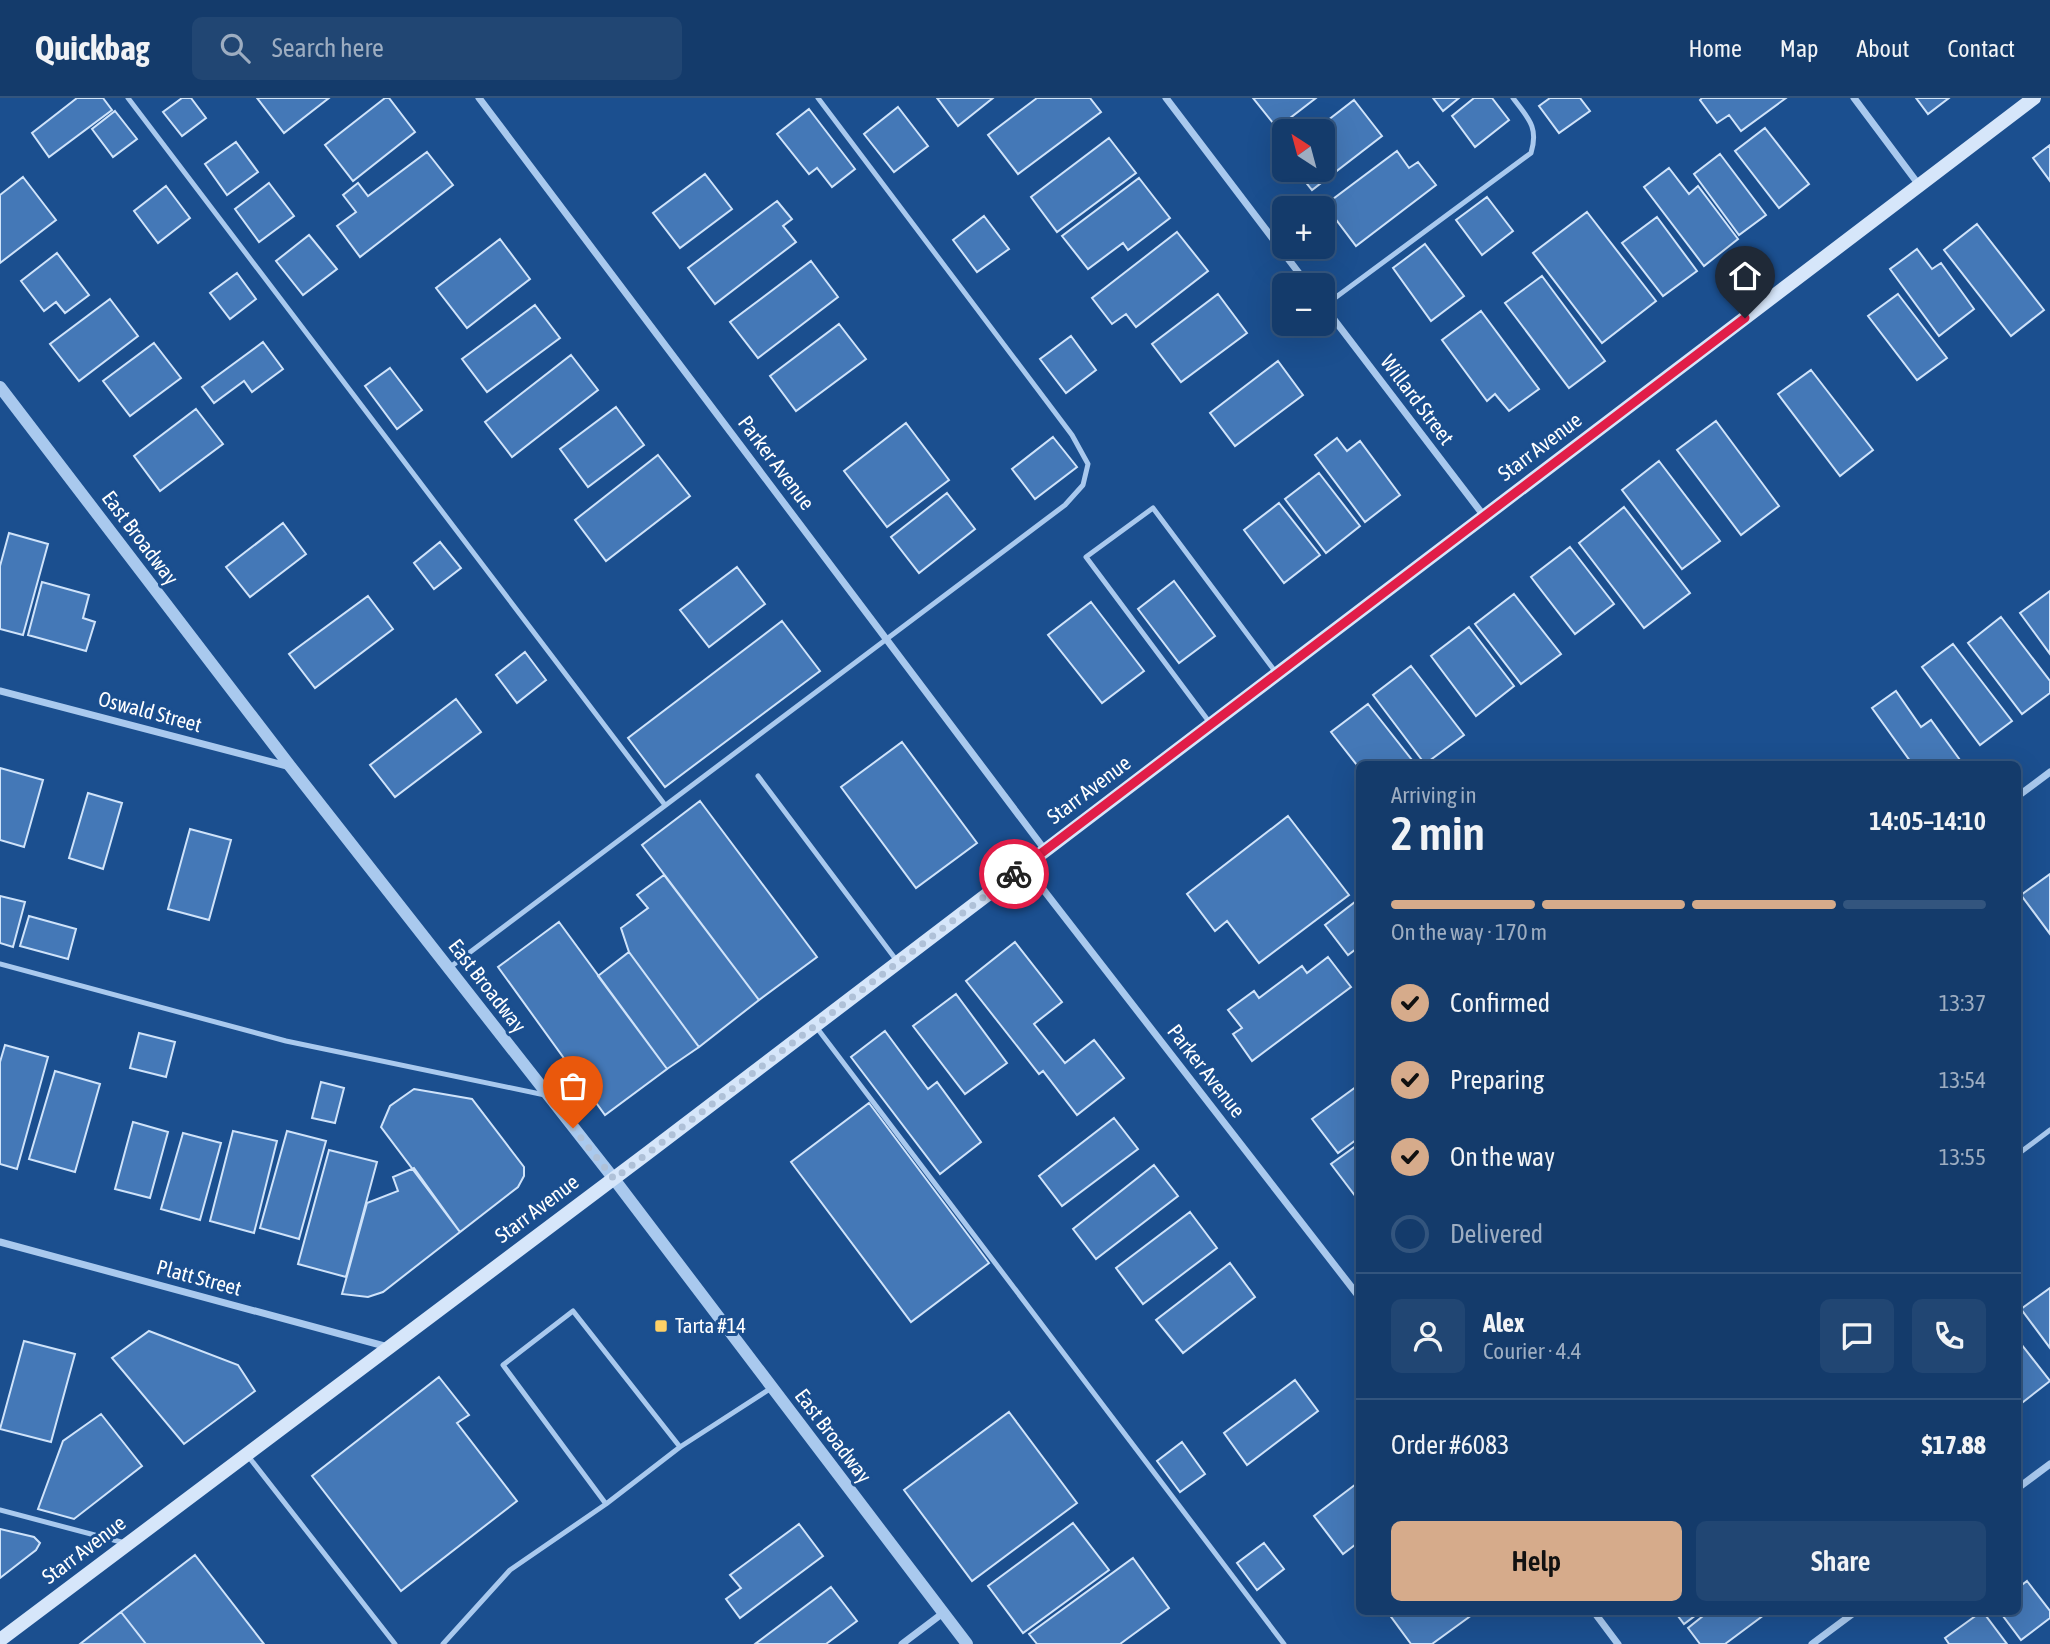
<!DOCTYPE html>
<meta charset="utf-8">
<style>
:root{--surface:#143b6b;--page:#214673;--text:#f1f3f6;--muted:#9dadc1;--line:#33557e;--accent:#d6ab8b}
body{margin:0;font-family:"Asap Condensed",sans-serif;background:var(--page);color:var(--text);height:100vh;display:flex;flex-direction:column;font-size:26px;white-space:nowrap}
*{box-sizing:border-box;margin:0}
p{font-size:23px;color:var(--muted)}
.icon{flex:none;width:38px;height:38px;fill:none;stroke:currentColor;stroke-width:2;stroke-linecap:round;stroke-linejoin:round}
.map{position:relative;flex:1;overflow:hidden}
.sheet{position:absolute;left:1356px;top:663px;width:665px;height:854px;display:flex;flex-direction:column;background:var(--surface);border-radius:10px;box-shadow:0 7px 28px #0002,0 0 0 2px var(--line)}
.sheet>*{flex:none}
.needle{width:46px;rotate:324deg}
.buttons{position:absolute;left:1272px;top:21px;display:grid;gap:14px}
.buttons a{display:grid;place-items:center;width:63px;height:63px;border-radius:10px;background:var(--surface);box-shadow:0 7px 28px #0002,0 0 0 2px var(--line);font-size:35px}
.pin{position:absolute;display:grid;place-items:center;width:60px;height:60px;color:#fff;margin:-72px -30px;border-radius:50% 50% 50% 0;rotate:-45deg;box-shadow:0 0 7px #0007}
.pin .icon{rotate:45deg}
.courier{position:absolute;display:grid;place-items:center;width:70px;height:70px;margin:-35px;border:5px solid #e11d48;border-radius:50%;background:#fff;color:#222;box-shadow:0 2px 9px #0007}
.head em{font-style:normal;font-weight:600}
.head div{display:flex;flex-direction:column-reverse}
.head{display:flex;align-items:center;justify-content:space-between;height:119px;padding:0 35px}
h1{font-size:46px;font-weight:600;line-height:52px}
.bar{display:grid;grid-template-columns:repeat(4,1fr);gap:10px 7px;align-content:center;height:84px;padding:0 35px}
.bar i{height:9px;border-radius:5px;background:var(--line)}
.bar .current{background:var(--accent)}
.bar p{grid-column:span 4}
.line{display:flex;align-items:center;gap:18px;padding:0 35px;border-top:2px solid var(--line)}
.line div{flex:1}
.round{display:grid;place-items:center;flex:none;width:74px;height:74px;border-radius:10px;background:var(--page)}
ol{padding:0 35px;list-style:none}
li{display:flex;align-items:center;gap:21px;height:77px}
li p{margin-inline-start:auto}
li .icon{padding:7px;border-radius:50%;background:var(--accent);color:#111;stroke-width:4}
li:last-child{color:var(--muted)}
li i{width:38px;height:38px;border:4px solid var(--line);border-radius:50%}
.action{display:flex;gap:14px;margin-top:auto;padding:14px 35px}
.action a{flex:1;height:80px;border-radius:10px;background:var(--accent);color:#111;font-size:28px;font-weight:600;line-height:80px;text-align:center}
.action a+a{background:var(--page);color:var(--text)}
header{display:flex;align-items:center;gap:42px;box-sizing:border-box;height:98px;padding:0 35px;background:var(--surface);border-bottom:2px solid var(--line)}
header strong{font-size:33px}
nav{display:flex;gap:38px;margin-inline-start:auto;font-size:24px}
.search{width:490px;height:63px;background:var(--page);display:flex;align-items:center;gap:18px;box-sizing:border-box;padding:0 24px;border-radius:10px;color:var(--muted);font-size:26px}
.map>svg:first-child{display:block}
</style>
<header>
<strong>Quickbag</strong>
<div class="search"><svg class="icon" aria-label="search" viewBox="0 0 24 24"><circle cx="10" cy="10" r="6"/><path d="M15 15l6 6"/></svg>Search here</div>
<nav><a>Home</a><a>Map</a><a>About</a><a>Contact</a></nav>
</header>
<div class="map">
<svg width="2050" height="1546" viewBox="0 0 2050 1546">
<rect width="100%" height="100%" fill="#1b4f8f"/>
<path fill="#4478b7" stroke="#cfe3fa" stroke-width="2" d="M77,0H103L112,12L49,59L32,35Z
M182,0H191L206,20L182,38L163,14Z
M257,0H329L284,35Z
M385,0H389L415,34L353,83L325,47Z
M937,0H993L958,28Z
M1037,0H1090L1101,14L1018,76L988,37Z
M1253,0H1316L1277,30Z
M1433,0H1459L1443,13Z
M1474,0H1492L1509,22L1475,49L1452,18Z
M1550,0H1580L1590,13L1559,35L1539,8Z
M1702,0H1786L1741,33L1729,17L1717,25L1700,2Z
M1916,0H1949L1928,16Z
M1354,2L1382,38L1312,92L1296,72H1323V33H1314Z
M898,9L928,48L894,74L864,36Z
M809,11L855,71L832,89L817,70L809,76L777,36Z
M115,13L137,41L113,59L92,31Z
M1765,30L1809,86L1779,110L1735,53Z
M1109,40L1136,75L1057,134L1031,99Z
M236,44L258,74L227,97L205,66Z
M2050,47V83L2033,60Z
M1397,53L1409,70L1418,64L1436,87L1356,148L1325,107Z
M427,54L453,87L360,159L337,128L356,114L343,97L358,85L368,98Z
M1720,56L1766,117L1739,137L1694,76Z
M1669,70L1689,96L1698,88L1738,141L1704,168L1644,89Z
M705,76L732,111L680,150L653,115Z
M23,79L56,122L0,165V97Z
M1139,80L1170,120L1128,152L1123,145L1088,171L1062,138Z
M269,85L294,118L259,144L235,111Z
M166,88L190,120L158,145L134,113Z
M1487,99L1513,133L1482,157L1456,122Z
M777,103L792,121L783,128L796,144L715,206L688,170Z
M1587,114L1656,203L1602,245L1533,155Z
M984,118L1009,151L977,174L953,142Z
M1657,119L1697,173L1663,198L1622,145Z
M1977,126L2044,212L2011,238L1944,152Z
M1177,134L1208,173L1136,229L1126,216L1112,226L1092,200Z
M309,137L337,171L303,197L276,163Z
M500,141L530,181L467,230L436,190Z
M1425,146L1464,198L1431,223L1393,170Z
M1917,151L1932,171L1941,165L1974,211L1939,238L1890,171Z
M57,155L89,197L65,215L56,204L44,213L21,183Z
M811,163L838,199L758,260L730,224Z
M237,175L256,201L230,221L210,195Z
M1542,178L1605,263L1569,290L1505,205Z
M1218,196L1247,235L1181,284L1152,246Z
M1898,196L1947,260L1917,282L1868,218Z
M110,201L138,238L79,283L50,246Z
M535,207L560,240L487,294L462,261Z
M1481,213L1539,291L1509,313L1495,296L1487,303L1442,242Z
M839,226L866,261L796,313L770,278Z
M1071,238L1096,272L1066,295L1040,261Z
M263,244L283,271L252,294L244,283L214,305L202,289Z
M154,245L181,280L130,318L103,283Z
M571,257L598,292L512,359L485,324Z
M1278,263L1303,297L1235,348L1210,315Z
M390,270L422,312L397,331L365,288Z
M1811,272L1873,352L1840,378L1778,296Z
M616,309L644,347L588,389L560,351Z
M196,311L223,346L160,393L134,358Z
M1716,323L1779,408L1741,437L1677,352Z
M906,325L949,382L887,429L844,373Z
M1053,339L1077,369L1035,401L1012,371Z
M1337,340L1347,353L1360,343L1400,397L1365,424L1315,357Z
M658,357L690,398L606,463L575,422Z
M1659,363L1720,443L1682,471L1622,392Z
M1319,375L1360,428L1326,455L1285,401Z
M947,395L975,431L919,475L891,439Z
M1279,405L1320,457L1284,485L1244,432Z
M1624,409L1690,495L1644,530L1579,445Z
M283,425L306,456L250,499L226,469Z
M9,435L48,446L23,537L0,531V468Z
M440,444L461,470L434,491L414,465Z
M1570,449L1614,506L1575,536L1531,479Z
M737,469L765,506L709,549L680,512Z
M1174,483L1215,538L1179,565L1138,511Z
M42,484L89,497L83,520L95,524L86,553L28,537Z
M2050,493V556L2020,515Z
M1514,496L1561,556L1521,586L1475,526Z
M368,498L393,531L315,590L289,556Z
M1091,504L1144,573L1102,605L1048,537Z
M2001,519L2050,583V595L2022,616L1968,545Z
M782,523L820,573L665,689L628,640Z
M1469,529L1514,588L1476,618L1431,558Z
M1953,546L2012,623L1980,647L1922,569Z
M525,554L546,582L517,605L496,577Z
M1411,568L1464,637L1425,666L1373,597Z
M1896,593L1921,629L1931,622L1960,662L1954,667H1913L1872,610Z
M456,601L481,634L395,699L370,667Z
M1368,606L1416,667H1360V671L1331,634Z
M902,644L977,745L916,790L841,689Z
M0,670L43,682L24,749L0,742Z
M88,695L122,705L103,771L69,760Z
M700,703L817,859L759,902L642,747Z
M1288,718L1349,797L1259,865L1227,823L1215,833L1187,796Z
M190,731L231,742L209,822L168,811Z
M2050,776V836L2021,797Z
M664,777L759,902L699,949L629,854L621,830L648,810L637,797Z
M0,798L25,804L13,849L0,845Z
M1355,804L1360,810V848L1348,857L1325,827Z
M29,818L76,831L68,861L20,848Z
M559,824L667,971L605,1017L498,869Z
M1015,844L1062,904L1034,926L1065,965L1094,942L1124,980L1077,1017L1043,973L1039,976L966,883Z
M629,854L699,949L667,971L598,878Z
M1328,859L1351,889L1252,963L1233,936L1242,930L1228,912L1254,893L1259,900L1302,868L1307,875Z
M956,896L1007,965L965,996L913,928Z
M885,933L928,991L937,984L981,1044L940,1076L851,959Z
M139,935L175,944L166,979L130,970Z
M5,947L48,959L17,1071L0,1066V964Z
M55,973L100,986L75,1074L29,1061Z
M321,984L344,990L335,1025L312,1020Z
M1360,986V1039L1338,1055L1312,1021Z
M414,991L472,1001L524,1069V1078L518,1089L460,1134L381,1029L390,1008Z
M869,1005L989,1165L911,1224L791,1064Z
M1114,1020L1138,1051L1062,1108L1039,1078Z
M133,1024L168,1034L150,1100L115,1091Z
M233,1033L277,1043L254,1135L210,1123Z
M287,1033L326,1043L299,1141L260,1130Z
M183,1035L221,1045L200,1122L161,1111Z
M1360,1045V1102L1359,1103L1331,1066Z
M329,1052L377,1064L346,1179L298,1166Z
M1154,1067L1178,1098L1096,1161L1073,1131Z
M414,1070L460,1134L383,1194L368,1199L342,1196L367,1105L398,1093L393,1079Z
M1190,1114L1217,1150L1143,1206L1116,1170Z
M1230,1165L1255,1199L1183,1255L1156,1222Z
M2050,1190V1250L2021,1211Z
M149,1233L238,1267L255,1293L184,1346L112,1260Z
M2018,1242L2050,1283L2018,1308Z
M24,1243L75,1256L51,1344L0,1331Z
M439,1279L469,1317L457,1325L517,1403L401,1493L312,1378Z
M1295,1282L1318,1313L1247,1367L1224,1335Z
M1009,1314L1077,1405L972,1483L904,1392Z
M101,1316L142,1368L74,1421L38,1411L63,1343Z
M1182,1344L1205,1376L1180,1394L1157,1363Z
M1360,1383V1443L1343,1456L1314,1418Z
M1073,1425L1109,1472L1023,1535L988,1488Z
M799,1426L823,1458L740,1520L726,1501L741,1490L730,1477Z
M0,1431L34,1439L40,1445L36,1452L0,1480Z
M1264,1445L1284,1471L1257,1492L1237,1465Z
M195,1457L264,1546H146L121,1514Z
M1133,1460L1169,1510L1120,1546H1037L1029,1536Z
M2027,1483L2050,1513V1520L2021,1542L2000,1514H2018V1490Z
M831,1489L857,1523L826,1546H755Z
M121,1514L146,1546H80Z
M1393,1514H1476L1432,1546H1411L1389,1516Z
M1675,1514H1700L1684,1526Z
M1708,1514H1768L1725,1546H1700L1688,1530Z
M1981,1514H1983L2007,1546H1949L1945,1540Z"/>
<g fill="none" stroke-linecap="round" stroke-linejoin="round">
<path stroke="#a9c9ee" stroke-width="5" d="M128,0L665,707
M1324,208L1531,55C1539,29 1528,20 1513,0
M1210,625L1086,459L1153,410L1277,576
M758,678L897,863
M0,866L286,943L545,997
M449,870L1065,407L1083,387L1088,366L1072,337L818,0
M817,930L1284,1546
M2018,1056L2050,1032
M248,1358L395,1546
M606,1406L503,1267L573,1213L680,1349
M0,1412L125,1445
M443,1546L510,1472L606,1406L680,1349L773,1289"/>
<path stroke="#a9c9ee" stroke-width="7" d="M479,0L1045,752
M1166,0L1308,187
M1854,0L1919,87
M1323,207L1484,418
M0,593L287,668
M2018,698L2050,674
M1025,768L1360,1200
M0,1144L388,1249
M2018,1390L2050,1366
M1594,1514L1618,1546
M902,1546L943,1515
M1812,1546L1855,1514"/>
<path stroke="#a9c9ee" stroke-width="12" d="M0,289L290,668L614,1081L967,1546"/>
<path stroke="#d6e6fa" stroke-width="14" d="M0,1542L645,1057L2034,0"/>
</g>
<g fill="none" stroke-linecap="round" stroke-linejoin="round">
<path stroke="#afc1d8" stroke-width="7" stroke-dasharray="0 12.6" d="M573,1030L614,1081L1014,776"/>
<path stroke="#e11d48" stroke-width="9" d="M1014,776L1745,220"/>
</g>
<rect fill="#ffd166" stroke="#1b4f8f" stroke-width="2.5" x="654" y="1221" width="14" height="14" rx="3.5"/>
<g text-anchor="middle" stroke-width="6" stroke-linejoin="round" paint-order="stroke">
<g font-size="21" fill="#fff" stroke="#1b4f8f">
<text transform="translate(1417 302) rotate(53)" y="7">Willard Street</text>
<text transform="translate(1540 349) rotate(-37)" y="7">Starr Avenue</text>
<text transform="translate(776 365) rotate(53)" y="7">Parker Avenue</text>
<text transform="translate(140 440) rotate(53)" y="7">East Broadway</text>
<text transform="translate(150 614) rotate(15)" y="7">Oswald Street</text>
<text transform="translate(1089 692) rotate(-37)" y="7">Starr Avenue</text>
<text transform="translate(487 888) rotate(52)" y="7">East Broadway</text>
<text transform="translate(1206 973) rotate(52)" y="7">Parker Avenue</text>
<text transform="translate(537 1111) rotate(-37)" y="7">Starr Avenue</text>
<text transform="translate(199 1180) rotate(15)" y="7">Platt Street</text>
<text transform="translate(833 1338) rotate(53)" y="7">East Broadway</text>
<text transform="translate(84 1452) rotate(-37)" y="7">Starr Avenue</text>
</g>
<g font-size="21" fill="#fff" stroke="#1b4f8f" text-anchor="start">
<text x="675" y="1235">Tarta #14</text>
</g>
</g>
</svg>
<div class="buttons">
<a><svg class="needle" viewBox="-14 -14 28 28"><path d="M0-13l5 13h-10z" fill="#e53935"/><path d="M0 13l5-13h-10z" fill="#9dadc1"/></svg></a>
<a>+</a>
<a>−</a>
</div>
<div class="pin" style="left:573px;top:1030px;background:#ea580c"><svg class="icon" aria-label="bag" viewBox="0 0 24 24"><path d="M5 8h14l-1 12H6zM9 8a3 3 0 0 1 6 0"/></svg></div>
<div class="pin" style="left:1745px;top:220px;background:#1f2937"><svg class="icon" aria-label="home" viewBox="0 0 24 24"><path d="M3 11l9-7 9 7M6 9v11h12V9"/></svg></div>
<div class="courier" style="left:1014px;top:776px"><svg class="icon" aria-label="bike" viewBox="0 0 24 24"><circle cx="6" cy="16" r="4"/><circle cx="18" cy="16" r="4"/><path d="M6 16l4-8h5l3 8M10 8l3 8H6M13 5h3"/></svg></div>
<section class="sheet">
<div class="head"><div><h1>2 min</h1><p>Arriving in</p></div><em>14:05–14:10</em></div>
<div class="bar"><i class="current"></i><i class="current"></i><i class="current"></i><i></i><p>On the way · 170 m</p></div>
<ol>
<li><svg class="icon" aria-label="check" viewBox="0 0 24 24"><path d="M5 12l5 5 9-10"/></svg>Confirmed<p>13:37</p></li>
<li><svg class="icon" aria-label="check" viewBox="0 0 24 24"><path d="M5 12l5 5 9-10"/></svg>Preparing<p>13:54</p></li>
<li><svg class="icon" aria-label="check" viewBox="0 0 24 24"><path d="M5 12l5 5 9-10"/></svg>On the way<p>13:55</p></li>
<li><i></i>Delivered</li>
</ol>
<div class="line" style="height:126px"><a class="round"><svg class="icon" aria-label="person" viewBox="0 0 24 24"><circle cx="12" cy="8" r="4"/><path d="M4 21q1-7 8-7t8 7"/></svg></a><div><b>Alex</b><p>Courier · 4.4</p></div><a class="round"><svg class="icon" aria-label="chat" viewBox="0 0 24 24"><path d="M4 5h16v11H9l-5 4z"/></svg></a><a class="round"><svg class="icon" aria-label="phone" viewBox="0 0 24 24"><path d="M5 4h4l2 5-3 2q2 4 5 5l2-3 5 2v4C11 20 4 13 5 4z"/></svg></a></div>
<div class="line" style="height:91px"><div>Order #6083</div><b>$17.88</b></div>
<div class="action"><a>Help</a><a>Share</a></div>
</section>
</div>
